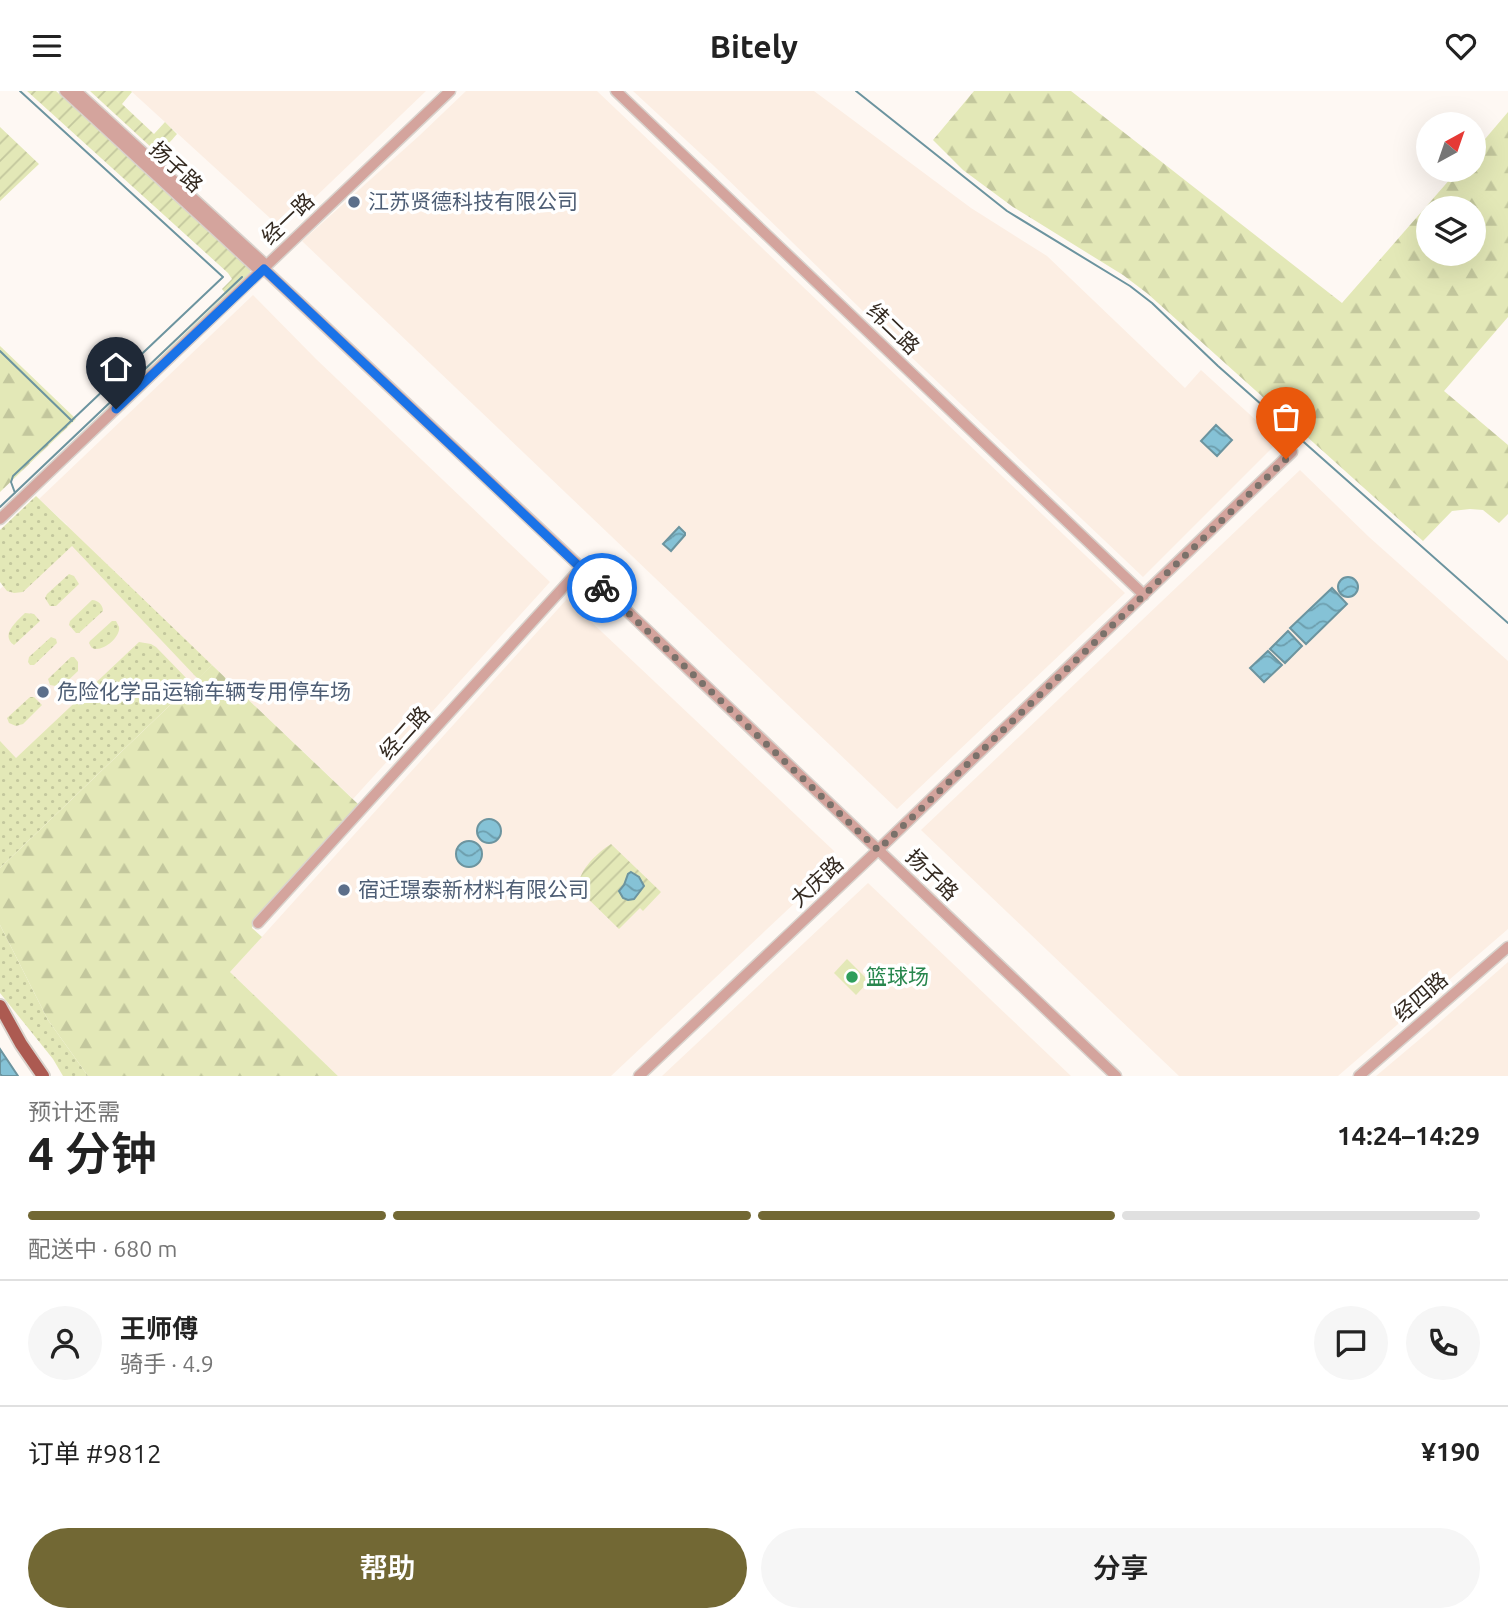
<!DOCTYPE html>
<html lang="zh">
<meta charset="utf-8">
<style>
:root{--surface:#fff;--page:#f6f6f6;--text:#222;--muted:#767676;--line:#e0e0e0;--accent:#726834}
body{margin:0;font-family:Ubuntu,"Noto Sans SC",sans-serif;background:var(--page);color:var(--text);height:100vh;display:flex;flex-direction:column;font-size:26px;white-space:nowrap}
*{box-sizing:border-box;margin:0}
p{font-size:23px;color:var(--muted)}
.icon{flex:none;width:38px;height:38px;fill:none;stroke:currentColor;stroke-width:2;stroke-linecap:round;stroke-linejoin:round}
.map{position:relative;height:985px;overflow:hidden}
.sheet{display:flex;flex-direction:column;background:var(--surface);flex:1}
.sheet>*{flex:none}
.needle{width:46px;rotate:40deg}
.tools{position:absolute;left:1416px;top:21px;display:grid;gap:14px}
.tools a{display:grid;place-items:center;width:70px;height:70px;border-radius:50%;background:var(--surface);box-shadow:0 7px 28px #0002;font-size:35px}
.pin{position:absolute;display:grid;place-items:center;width:60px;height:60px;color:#fff;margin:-72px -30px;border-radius:50% 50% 50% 0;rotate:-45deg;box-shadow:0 0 7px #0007}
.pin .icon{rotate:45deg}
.courier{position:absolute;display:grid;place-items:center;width:70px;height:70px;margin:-35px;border:5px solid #1a73e8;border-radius:50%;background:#fff;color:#222;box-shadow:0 2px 9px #0007}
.summary em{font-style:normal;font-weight:600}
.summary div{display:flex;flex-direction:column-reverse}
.summary{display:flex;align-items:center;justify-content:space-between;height:119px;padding:0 28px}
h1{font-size:46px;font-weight:600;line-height:52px}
.bar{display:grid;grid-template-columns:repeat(4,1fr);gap:10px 7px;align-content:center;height:84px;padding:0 28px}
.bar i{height:9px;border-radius:5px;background:var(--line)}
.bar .current{background:var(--accent)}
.bar p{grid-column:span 4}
.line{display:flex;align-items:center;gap:18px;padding:0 28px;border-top:2px solid var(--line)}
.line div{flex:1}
.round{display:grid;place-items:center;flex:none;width:74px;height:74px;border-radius:37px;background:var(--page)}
.cta{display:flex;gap:14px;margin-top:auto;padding:14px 28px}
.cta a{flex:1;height:80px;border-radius:42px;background:var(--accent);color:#fff;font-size:28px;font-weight:600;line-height:80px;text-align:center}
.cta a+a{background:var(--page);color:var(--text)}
header{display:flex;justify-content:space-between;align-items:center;height:91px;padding:0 28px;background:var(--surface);font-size:32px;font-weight:600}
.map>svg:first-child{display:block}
</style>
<header><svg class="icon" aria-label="menu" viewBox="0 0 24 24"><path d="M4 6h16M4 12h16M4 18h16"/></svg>Bitely<svg class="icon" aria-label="heart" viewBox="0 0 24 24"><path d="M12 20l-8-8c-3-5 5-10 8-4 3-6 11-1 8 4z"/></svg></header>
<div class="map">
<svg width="1508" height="985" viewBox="0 0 1508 985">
<defs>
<pattern id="grass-dots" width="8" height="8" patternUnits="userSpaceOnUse" patternTransform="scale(1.75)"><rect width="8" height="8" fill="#e3e8b7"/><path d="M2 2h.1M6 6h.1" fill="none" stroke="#c3c79d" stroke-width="1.8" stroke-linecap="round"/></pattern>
<pattern id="forest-firs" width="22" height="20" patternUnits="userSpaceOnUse" patternTransform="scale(1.75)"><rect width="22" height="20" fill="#e3e8b7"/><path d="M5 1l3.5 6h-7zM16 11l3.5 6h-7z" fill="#c3c79d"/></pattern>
<pattern id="garden-furrows" width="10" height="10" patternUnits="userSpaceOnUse" patternTransform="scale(1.75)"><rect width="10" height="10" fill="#e3e8b7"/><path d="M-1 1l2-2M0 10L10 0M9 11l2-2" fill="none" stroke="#c3c79d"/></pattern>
<pattern id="water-waves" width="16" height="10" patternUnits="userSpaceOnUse" patternTransform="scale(1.75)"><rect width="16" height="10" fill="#85c2d6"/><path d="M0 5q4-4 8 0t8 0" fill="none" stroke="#6d9ead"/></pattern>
</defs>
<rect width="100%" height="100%" fill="#fef8f3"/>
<path fill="#fceee3" d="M131,0H426L282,138Z
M466,0H597L1125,502L897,718L302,150L420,44Z
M633,0H814L971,117L1047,165L1185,297L1201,279L1279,350L1143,486L868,225L714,75Z
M253,204L316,268L550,491L353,708L212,574L23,754L0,719V498L67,434L39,408Z
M1300,379L1369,446L1508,570V838L1338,985H1179L921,739Z
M567,508L834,760L835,768L833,776L611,985H338L230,881Z
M868,792L1071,985H662Z
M1508,871V985H1376L1433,937Z"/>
<path fill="url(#grass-dots)" d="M36,405L212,574L198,588L72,455L23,501L14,502L7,500L0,491V439Z
M69,483L74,485L79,493L56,515H50L45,507L47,503Z
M92,509C98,509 103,514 103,520L79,542H76L69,534L70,530Z
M25,522L34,523L40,530L14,554C0,544 16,531 25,522Z
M112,530H116C117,532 118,534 119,536C121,546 102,562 92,557C91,556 90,554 89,552L90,550Z
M51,546L56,548L57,552L34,574H30L28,571L29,566Z
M139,551L151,553L156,556L192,593L0,777V650L16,667Z
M71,566H74L78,571V580L61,596L50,594L48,588Z
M30,606H34L42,614L23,633L16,635L9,632L7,627Z
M0,834L48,929L88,985H63L53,968L0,902Z"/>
<path fill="url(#forest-firs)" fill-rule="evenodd" d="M974,0H1071L1342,212L1458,79H1474V61L1508,21V226L1444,300L1508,354V423L1499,432L1483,419L1470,418L1452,420L1423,450L1148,203L1123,184L1013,116L963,79L933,49ZM1428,117H1474V163H1428Z
M0,255L76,328L0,401Z
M212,574L359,714L255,828L252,837L262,846L230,881L338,985H88L48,929L0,834V777Z"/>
<path fill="url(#garden-furrows)" d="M27,0H56L247,175L250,179V183L0,424V420L226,203L222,198L232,188L228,182Z
M90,0H131L132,1L122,13L154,43L165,31L177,43C171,50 164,59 153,58Z
M0,36L39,73L0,110Z
M611,753L661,801L643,820L640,817L619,838L579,799C576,781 597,762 611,753Z"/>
<path fill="#e3e8b7" d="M847,868L869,890L856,904L834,882Z"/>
<path fill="url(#water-waves)" stroke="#6c949f" stroke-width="2" d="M1216,334L1232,349L1217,365L1201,350Z
M679,436L685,442V444L671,460L663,453Z
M1338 496a10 10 0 1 1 20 0a10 10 0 1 1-20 0Z
M1332,497L1347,513L1306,553L1290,537Z
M1288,540L1302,555L1285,572L1270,558Z
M1268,560L1282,574L1264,591L1250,577Z
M477 740a12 12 0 1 1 24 0a12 12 0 1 1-24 0Z
M456 763a13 13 0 1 1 26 0a13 13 0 1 1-26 0Z
M631,781L639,786L644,795L634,808L628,809L623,807L619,800L624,794L628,783Z
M0,958L18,985H2L0,983Z"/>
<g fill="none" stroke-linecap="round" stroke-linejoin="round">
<path stroke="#6c949f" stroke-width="2" d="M856,0L1007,120L1130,195L1152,212L1218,275L1508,532
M0,260L72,330
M15,402L11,391L13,385L223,186L20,0
M0,416L242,186"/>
<g stroke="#d9d3cd" stroke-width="13">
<path id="minor" d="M65,0L261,181
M76,0L267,175
M616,0L1144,504
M264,178L625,518L1116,985
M0,428L450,0
M258,832L581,477
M639,985L878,759L1292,361
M1359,985L1508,856"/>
</g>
<g stroke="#d9d3cd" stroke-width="16">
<path id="major" d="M0,915L21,953L43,985"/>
</g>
<use href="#minor" stroke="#d4a49d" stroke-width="10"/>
<use href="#major" stroke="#ac5a51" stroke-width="12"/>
</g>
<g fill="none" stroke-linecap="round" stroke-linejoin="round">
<path stroke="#7a716a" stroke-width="7" stroke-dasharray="0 12.6" d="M602,497L878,759L1286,368"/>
<path stroke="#1a73e8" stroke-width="9" d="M116,318L264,178L602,497"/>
</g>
<g fill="#5c6f8a" stroke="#fff" stroke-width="2.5">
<circle cx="354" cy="111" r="7"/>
<circle cx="43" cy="601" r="7"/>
<circle cx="344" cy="799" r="7"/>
</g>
<circle fill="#2e9e5b" stroke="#fff" stroke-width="2.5" cx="852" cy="886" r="7"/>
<g text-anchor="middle" stroke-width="7" stroke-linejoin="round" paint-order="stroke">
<g font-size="21" fill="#332920" stroke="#fff">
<text transform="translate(176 76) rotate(43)" y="7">扬子路</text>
<text transform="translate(288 128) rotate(-44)" y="7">经一路</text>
<text transform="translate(893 238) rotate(44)" y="7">纬二路</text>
<text transform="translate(405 642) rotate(-48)" y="7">经二路</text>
<text transform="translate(932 784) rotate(44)" y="7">扬子路</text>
<text transform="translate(817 791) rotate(-43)" y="7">大庆路</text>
<text transform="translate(1421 906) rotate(-41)" y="7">经四路</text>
</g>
<g font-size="21" fill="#4e5e75" stroke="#fff" text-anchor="start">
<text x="368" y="118">江苏贤德科技有限公司</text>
<text x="57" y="608">危险化学品运输车辆专用停车场</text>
<text x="358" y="806">宿迁璟泰新材料有限公司</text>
</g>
<g font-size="21" fill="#27864d" stroke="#fff" text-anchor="start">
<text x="866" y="893">篮球场</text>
</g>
</g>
</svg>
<div class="tools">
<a><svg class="needle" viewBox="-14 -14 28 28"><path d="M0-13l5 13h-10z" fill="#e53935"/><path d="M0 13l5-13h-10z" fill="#767676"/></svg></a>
<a><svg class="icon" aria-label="layers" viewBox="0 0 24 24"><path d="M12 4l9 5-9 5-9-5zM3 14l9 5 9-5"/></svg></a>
</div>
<div class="pin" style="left:1286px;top:368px;background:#ea580c"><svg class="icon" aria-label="bag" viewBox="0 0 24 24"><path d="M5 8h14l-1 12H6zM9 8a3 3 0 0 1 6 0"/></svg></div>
<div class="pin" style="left:116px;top:318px;background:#1f2937"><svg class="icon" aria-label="home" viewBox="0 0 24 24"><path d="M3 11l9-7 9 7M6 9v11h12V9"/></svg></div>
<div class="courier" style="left:602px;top:497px"><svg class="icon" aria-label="bike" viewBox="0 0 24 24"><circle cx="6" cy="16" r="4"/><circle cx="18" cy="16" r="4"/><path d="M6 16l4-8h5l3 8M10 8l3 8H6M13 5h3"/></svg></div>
</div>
<section class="sheet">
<div class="summary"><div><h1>4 分钟</h1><p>预计还需</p></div><em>14:24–14:29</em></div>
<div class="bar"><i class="current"></i><i class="current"></i><i class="current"></i><i></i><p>配送中 · 680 m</p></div>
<div class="line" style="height:126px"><a class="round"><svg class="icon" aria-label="person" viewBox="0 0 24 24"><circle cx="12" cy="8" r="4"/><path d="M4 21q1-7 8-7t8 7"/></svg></a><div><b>王师傅</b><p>骑手 · 4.9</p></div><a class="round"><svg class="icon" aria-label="chat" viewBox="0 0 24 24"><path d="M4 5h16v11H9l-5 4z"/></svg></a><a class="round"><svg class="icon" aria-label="phone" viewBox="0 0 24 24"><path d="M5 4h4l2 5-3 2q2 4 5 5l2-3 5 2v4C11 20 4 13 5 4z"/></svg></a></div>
<div class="line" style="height:91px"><div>订单 #9812</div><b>¥190</b></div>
<div class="cta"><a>帮助</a><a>分享</a></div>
</section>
